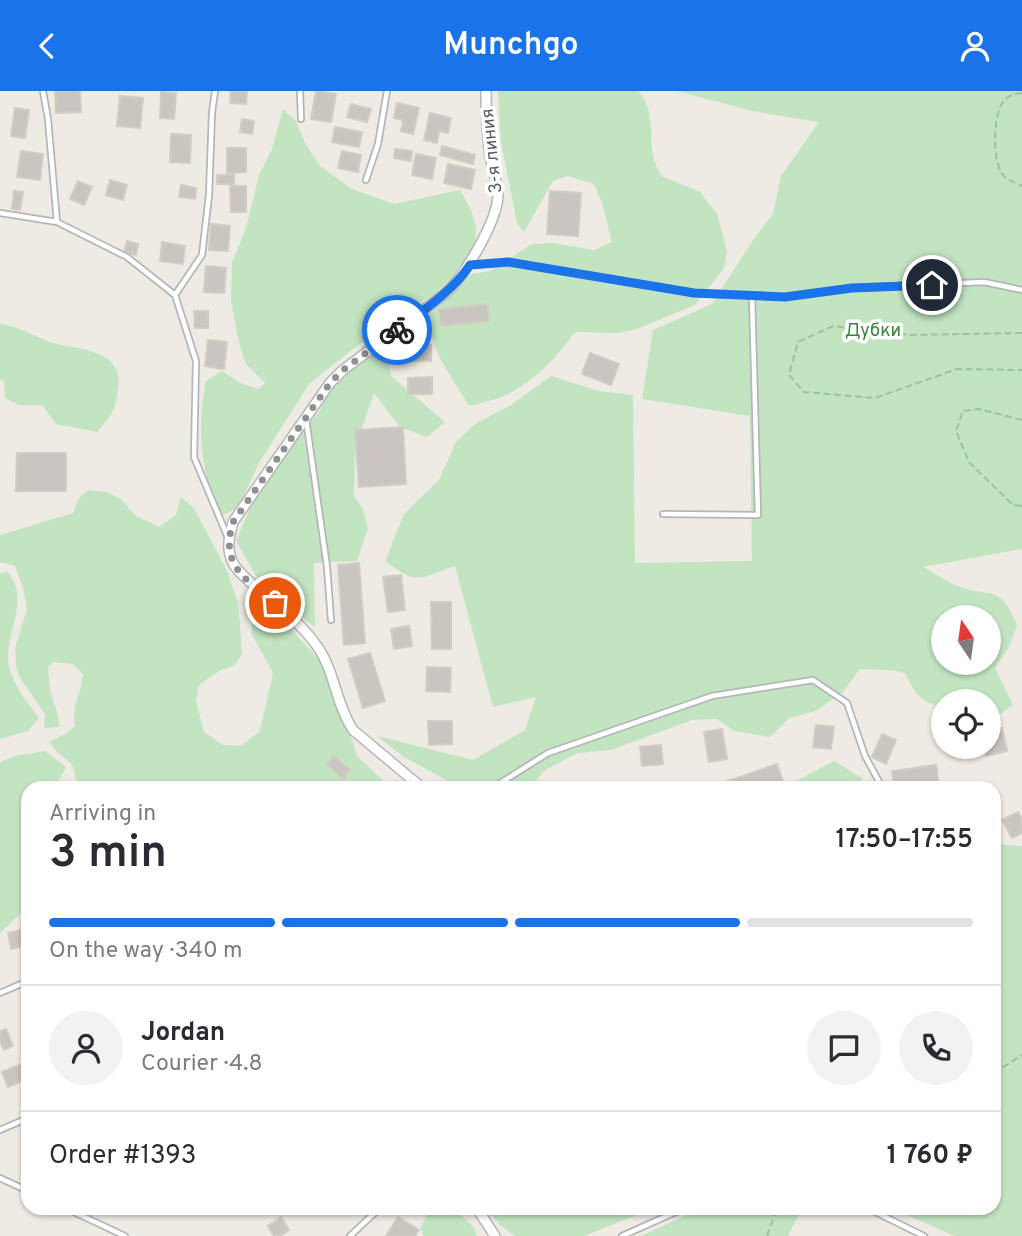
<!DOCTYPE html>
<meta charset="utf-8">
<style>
:root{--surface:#fff;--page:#f2f2f3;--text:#2b2b33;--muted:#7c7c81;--line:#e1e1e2;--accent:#1a73e8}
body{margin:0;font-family:Overpass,sans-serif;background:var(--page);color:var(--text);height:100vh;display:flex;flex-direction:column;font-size:26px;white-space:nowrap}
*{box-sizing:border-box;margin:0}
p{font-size:23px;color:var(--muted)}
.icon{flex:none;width:38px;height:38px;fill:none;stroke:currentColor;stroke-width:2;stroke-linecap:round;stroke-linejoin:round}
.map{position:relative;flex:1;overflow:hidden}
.drawer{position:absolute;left:21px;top:690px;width:980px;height:434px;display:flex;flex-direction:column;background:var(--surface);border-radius:21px;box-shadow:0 2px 5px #0004}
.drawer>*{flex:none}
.needle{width:46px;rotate:347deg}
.controls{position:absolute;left:931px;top:514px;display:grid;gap:14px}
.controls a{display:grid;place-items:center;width:70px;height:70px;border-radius:50%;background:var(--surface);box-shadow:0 2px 5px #0004;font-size:35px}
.pin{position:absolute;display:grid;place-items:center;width:60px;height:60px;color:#fff;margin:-30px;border:4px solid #fff;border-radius:50%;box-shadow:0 2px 7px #0007}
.courier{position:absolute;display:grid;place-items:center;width:70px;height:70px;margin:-35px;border:5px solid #1a73e8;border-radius:50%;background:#fff;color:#222;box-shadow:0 2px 9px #0007}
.headline em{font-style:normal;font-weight:600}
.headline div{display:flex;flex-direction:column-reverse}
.headline{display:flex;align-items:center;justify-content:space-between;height:119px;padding:0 28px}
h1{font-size:46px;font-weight:600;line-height:52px}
.bar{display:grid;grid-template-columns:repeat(4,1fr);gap:10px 7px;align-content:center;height:84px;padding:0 28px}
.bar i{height:9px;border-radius:5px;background:var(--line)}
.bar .active{background:var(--accent)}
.bar p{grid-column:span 4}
.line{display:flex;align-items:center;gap:18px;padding:0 28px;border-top:2px solid var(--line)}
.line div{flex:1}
.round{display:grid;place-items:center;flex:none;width:74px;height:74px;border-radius:37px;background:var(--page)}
header{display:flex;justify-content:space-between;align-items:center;height:91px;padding:0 28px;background:var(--accent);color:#fff;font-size:32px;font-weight:600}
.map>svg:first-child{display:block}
</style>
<header><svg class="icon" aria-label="back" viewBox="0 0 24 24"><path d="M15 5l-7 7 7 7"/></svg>Munchgo<svg class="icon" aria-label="person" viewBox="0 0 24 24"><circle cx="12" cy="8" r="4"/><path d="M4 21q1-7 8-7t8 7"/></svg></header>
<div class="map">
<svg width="1022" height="1145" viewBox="0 0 1022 1145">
<rect width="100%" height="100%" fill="#eeebe4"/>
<path fill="#c2e4c1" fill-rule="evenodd" d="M498,0H638C655,19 649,41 653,64C654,71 658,78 661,85L700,101L717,123L727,160L724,177L695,214L637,238L618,242L575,241C558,266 534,290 506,304C495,309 481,312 469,315L440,268L425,226L471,183L490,180L532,153L553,152L594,159L612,151L602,112L594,93L568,85L553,90L524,141L517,132L501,52Z
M677,0H1022V458L923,476C934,482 946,490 957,495C992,508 999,491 1017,534L1009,556L995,577L1013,614L1000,623L989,622V611H943V616C920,612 915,602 905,582L891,579L860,578L843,601L816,620L789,627L770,646L734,640L717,628L692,629L611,659L578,662L543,680L532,696H459L404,666L377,645L473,669L525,639L536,606L493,616L455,475C418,487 420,496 385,470L404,423L439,389L456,351L475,333L511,314L551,285L599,300L633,304L635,472L752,470L750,325L642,308L653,239L712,213L753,149L773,123L781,85L819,31L752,20ZM943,527H989V572H943Z
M283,18L296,30L305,52L320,75L352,98L394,113L460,99L472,121L476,137L475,155L444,198L391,228L309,293L259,372L238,417L223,424C199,387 197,331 206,290L222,280L240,292L259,298L265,292L246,273L239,252L231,210L232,172L246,137L259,84L272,58Z
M0,233C21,235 37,248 57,253C84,259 124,260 118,298C114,323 113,322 97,341L56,333L42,314H18L5,307L4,290L0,288Z
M378,256L386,257L391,285L445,331L427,346L400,336L374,302L355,357L354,405L363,418L368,437L357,470L314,472L315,537L257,486L236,450L251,415L275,372L319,321L332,296Z
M88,399L106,401L121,408L136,425L159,436L176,424L181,406L194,417L227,480L238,512L240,535L242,563L235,574L219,580L199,594L196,609L204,641L223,654L241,655L260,640L273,582L251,542L253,528L279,525L331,582L357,665L390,696H78L72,673L57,661L49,651L65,643L75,635C72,612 81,605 83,583L73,573L53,571L48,576L50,600L59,627V636L44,637L45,623L20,587L16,575L15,557L27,518L23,497L15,475L0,471V444L73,422L79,407Z
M8,481C11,486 16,494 17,500C21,526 4,550 9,575C14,596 27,611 39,627L28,640L0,648V482Z
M45,660L66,676L55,696H28V820H23L0,842V671L15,665Z
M834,670L862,687V696H796V690Z
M994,753L1022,755V1145H955L891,1117L994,1116Z
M430,1117H454C461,1128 474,1130 477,1145H423L421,1136Z
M486,1117H654L584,1145H515L499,1133Z
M702,1117V1116L802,1117L788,1145H641Z"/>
<path fill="#c9c6c1" stroke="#d2cdc2" stroke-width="2" d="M55,0H80L81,21L56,22Z
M231,0H247L246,13L230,12Z
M316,0L336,3L331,31L311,28Z
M161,1L176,2L174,28L160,27Z
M120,5L143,7L140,37L117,35Z
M397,12L419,17L413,43L401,40L403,29L394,27Z
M351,13L371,18L367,31L347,26Z
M15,17L29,19L25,47L11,45Z
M430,22L451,27L448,42L439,40L437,52L424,49Z
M242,28L254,30L252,43L240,41Z
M335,36L362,41L359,56L332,51Z
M171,43L191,44L190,72L170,71Z
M442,55L475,64L473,73L440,64Z
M227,57H246V81L227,82Z
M395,58L412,60L411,70L394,67Z
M21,60L43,63L40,89L17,86Z
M342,60L361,64L358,81L338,77Z
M416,63L436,67L432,88L412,84Z
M448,73L475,79L471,98L444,92Z
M217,84H234V93H217Z
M110,89L127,94L123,109L106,104Z
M78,90L92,96L84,114L70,108Z
M181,94L196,97L195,108L179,106Z
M230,95H246V121H231Z
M14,100L23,101L20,119L12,118Z
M550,100L581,102L578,145L547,143Z
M211,133L230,135L228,160L209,159Z
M127,150L138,153L136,164L124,161Z
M162,151L185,155L183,173L160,170Z
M206,175L226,177L224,202L204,201Z
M487,213L489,230L441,235L439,218Z
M194,220H208V237H195Z
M208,249L227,251L224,278L205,275Z
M408,254H431V270H408Z
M590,262L619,273L611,294L582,283Z
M432,286V303H408V287Z
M403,336L406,393L359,396L355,339Z
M17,362H66V400H16Z
M359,472L365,552L344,554L338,474Z
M401,484L405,519L388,521L383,486Z
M431,511H451V558H432Z
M409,535L412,555L394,558L391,538Z
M370,562L385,610L363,617L348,568Z
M427,576L451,577L450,601L426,600Z
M428,630H452V653L429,654Z
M816,634L834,636L831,658L813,656Z
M1002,637L1007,660L986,665L984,656H989V640Z
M722,638L727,668L709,671L704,641Z
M882,643L896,649L886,673L872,666Z
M661,654L663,673L642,675L640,656Z
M334,665L350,679L343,688L327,673Z
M777,673L785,696H747L743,685Z
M936,674L939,696H894L892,680Z
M743,685L747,696H709Z
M1018,721L1022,728V742L1012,747L1002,729Z
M25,838L28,854L11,858L8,842Z
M6,938L13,955L4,959L0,950V940Z
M21,973L28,987L8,996L2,981Z
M281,1126L289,1139L280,1145H274L268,1135Z
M398,1126L419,1139L415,1145H386Z"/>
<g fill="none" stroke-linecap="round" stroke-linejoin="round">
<g stroke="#b4b6ba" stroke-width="8">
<path id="lane" d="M43,0L48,28L57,131L127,166L175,204L196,270L194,366L228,447
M300,0L301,28
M366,89L378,53L387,0
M0,122L57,131
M471,174L508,171L694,202L785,206L852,197L984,191L1022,199
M175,204L202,164L209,104L212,22L215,0
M306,328L327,476L331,529
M663,423L758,424L752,205
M494,696L548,662L712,605L813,589L847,612L865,665L882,696
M0,902L28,890
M0,1039L28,1027
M0,1087L28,1100
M63,1116L125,1145
M865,1116L924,1145
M350,1145L381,1116
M622,1145L687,1116"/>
</g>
<g stroke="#b4b6ba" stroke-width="12">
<path id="street" d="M421,696L353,639C335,612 335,577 314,551C297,528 272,512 251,492C245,486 237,480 233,472C226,458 229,446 233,431L330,292L343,279L446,202C465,184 499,128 498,102C497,90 492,77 490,65C487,43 486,22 486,0
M476,1116L495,1145"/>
</g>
<path stroke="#99c3a4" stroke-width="2" stroke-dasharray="7 3.5" stroke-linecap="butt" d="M1022,2C1014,3 1008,4 1003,11C993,24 992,71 1003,84C1007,89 1016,92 1022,95
M1022,242L910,244L833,235L798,251L789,284L804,301L875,307L957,278L1022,279
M1022,329L979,318L963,320L956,340L969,371L1013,414L1022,415
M994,982L1022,964
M767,1145L777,1116"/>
<use href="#lane" stroke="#fff" stroke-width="4.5"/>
<use href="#street" stroke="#fff" stroke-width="9"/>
</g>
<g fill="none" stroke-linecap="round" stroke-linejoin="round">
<path stroke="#8f9191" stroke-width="7" stroke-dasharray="0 12.6" d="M275,512C244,487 220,474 233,431L330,292L343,279L397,239"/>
<path stroke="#1a73e8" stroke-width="9" d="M397,239C423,219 451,202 470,174L508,171L694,202L785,206L852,197L932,194"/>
</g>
<g text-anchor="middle" stroke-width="7" stroke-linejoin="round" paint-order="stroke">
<g font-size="18" fill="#5c6064" stroke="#fff">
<text transform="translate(491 60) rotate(-96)" y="6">3-я линия</text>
</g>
<g font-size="18" fill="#39853a" stroke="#fff">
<text x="873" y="245">Дубки</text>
</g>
</g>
</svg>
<div class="controls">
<a><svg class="needle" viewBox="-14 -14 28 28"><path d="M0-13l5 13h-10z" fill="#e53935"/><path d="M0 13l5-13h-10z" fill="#7c7c81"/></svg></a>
<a><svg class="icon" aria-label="locate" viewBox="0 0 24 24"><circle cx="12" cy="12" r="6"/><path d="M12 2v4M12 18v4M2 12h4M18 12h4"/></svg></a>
</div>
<div class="pin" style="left:275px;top:512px;background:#ea580c"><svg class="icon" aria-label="bag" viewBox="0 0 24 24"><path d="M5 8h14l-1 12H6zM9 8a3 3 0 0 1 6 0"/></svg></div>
<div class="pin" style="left:932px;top:194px;background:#1f2937"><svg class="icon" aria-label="home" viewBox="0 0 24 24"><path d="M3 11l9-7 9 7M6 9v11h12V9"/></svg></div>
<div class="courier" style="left:397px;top:239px"><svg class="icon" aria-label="bike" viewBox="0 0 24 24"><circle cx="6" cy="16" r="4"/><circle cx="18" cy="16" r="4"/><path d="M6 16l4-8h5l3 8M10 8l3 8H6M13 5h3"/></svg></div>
<section class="drawer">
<div class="headline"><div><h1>3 min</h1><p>Arriving in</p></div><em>17:50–17:55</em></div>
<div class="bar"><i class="active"></i><i class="active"></i><i class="active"></i><i></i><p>On the way · 340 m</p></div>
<div class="line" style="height:126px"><a class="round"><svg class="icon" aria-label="person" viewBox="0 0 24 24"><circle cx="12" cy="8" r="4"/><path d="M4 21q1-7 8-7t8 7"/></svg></a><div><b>Jordan</b><p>Courier · 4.8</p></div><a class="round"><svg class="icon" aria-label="chat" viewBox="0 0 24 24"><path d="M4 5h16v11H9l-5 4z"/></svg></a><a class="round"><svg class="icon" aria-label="phone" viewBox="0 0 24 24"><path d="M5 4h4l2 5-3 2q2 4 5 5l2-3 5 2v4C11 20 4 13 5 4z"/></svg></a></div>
<div class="line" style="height:91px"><div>Order #1393</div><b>1 760 ₽</b></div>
</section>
</div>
